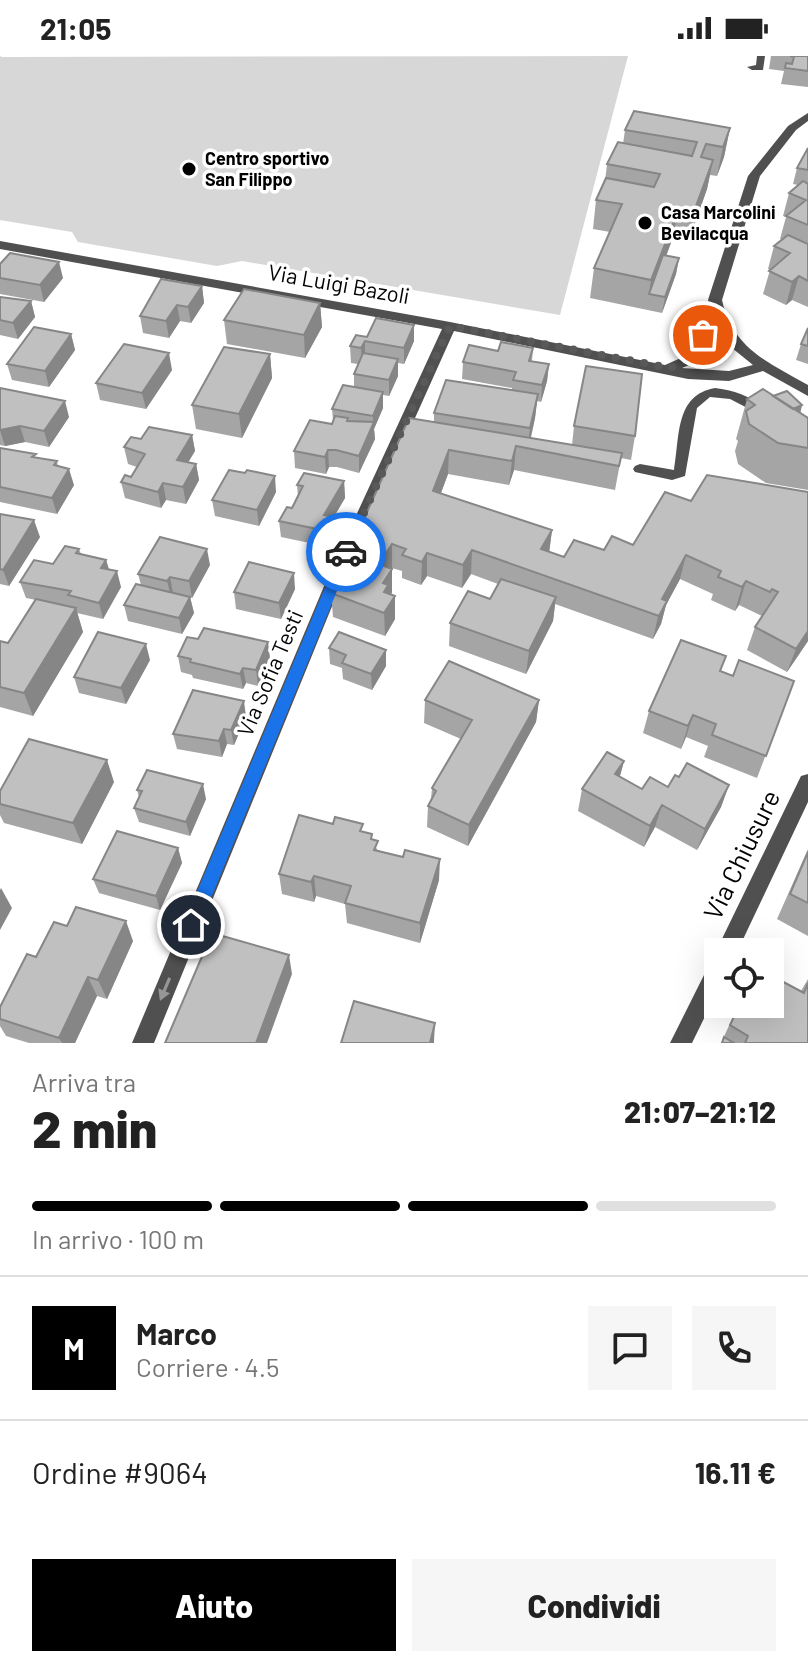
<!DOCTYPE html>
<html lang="it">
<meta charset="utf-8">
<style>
:root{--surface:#fff;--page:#f6f6f6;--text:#222;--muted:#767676;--line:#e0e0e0;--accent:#000}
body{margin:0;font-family:Barlow,sans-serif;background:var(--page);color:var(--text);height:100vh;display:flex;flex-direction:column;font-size:30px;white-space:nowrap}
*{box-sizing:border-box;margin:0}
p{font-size:26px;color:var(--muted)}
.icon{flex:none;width:44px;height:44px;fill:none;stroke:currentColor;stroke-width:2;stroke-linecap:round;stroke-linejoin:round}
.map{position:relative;height:987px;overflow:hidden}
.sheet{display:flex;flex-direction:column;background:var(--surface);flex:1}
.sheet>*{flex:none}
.controls{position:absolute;left:704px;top:882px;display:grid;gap:16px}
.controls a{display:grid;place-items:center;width:80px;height:80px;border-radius:0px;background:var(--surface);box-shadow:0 8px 32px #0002;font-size:40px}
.pin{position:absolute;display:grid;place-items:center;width:68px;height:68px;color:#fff;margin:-34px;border:4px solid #fff;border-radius:50%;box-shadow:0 2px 8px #0007}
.courier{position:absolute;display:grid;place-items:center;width:80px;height:80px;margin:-40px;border:6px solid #1a73e8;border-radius:50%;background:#fff;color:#222;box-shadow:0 2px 10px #0007}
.head em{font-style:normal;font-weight:800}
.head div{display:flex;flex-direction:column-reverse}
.head{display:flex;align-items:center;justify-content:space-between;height:136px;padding:0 32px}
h1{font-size:52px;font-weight:800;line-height:60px}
.bar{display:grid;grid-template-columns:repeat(4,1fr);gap:12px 8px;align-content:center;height:96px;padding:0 32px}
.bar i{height:10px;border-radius:6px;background:var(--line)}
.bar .current{background:var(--accent)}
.bar p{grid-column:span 4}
.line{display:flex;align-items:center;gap:20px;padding:0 32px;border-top:2px solid var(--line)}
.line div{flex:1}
.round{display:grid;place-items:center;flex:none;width:84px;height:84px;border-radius:0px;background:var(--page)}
.cta{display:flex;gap:16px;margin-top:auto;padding:16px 32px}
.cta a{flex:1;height:92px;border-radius:0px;background:var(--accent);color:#fff;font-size:32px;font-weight:800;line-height:92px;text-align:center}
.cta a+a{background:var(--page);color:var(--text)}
.status{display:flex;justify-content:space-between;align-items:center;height:56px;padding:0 40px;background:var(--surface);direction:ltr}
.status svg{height:22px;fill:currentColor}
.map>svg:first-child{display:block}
</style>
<div class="status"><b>21:05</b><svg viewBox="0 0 49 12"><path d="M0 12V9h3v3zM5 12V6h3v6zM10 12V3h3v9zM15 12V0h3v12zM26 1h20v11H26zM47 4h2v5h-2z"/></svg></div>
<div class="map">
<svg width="808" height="987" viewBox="0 0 808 987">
<rect width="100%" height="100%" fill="#fff"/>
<path fill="#d7d7d7" d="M0,0L2,1L628,0L560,259L242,205L217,210L78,186L72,176L0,164Z"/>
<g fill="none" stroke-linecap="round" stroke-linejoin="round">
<path fill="#505050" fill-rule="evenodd" d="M757,0H765L763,14H752L747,11L756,9Z
M715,332C734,334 754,341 767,355L761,359L730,343L710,341L697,352L685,420L672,424L635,416L633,413L635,410L640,408L674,414C680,380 675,339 715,332Z"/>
<path fill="#505050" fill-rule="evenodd" d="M808,57V65L796,74L760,120L722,244C733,293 768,306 808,329V340L763,315L729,325L688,323L454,275L346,516L154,987H132L330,516L442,273L0,193V185L450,266L665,309L683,301L694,278L716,269L708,244L748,120L788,70ZM720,277L732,292L753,309L729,315L682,312L694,307L705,284Z
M808,718V746L737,896H718V901L716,896L719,889L801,720Z
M718,902V934L692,987H670L711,905Z"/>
</g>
<path fill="#a5a5a5" d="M771,0H808V31L781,28L784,15L769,13Z
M730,72L724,101L717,120L710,119L707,133L688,187L672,184L666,200L679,202L676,218L662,257L590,242L594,212L610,176L593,173L596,144L605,126L607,108L623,88L625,74Z
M808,92V251L792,244L786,249L763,238L770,214L768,213L774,190L782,184L780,183L786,161L783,160L789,137L798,129L793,128L797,112Z
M0,208L63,222L44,246L0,238Z
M202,230L204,247L191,267L180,265L169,282L143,277L140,260Z
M0,241L31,245L35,261L18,283L0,279Z
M320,247L322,271L305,302L227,288L224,264Z
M414,269V285L404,308L398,307V320L389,340L383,339V352L374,373L375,383L359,417L337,411H329L326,418L295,412L294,395L332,368L333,365L332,353L354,331V318L358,308L351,307L350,290L367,281Z
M808,272V308L796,304L801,288Z
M71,278L75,294L49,331L12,324L7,308Z
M533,292L532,305L549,308L547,325L541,346L537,345L535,362L531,382L572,389L574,370L635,380L631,404L621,402L615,434L514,414L509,429L448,418L441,437L552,474L549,496L564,501L633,489L691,445L808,436V585L787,616L747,594L755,571L762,560L739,549L735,555L711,544L713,538L680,523L666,549L661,568L653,583L555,548L553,565L526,618L449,590L450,567L490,543L498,528L471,518L462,532L427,520L421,529L402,522V515L392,512V536L391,539L395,540V563L385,580L333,561L331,537L434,366V357L512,334V332L462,323L463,306L498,295Z
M270,298L272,322L242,382L196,373L192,349Z
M172,314L146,353L100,344L96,327Z
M0,332L69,361L49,391L25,386L5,390L0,389Z
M773,340L802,349L800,357L808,362V434L766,427L738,408L735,395L738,385L736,383L747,343Z
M192,379L195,395L188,406L196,408L199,424L186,448L166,444L161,452L125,442L121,426L131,421L137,411L128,408L124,391L141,383Z
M0,392L37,402L57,405L58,410L74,429L57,458L0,446Z
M344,425L345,442L329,469L330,476L324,490L281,481L279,465L292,452L298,440L297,429Z
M276,436L259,470L215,460L212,444Z
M0,458L40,481L9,530L0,528Z
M79,493L81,498L106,504L109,514L121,531L103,563L77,557L83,576L33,660L0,651V585L8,587L36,544L26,542L20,526Z
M210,509L192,542L190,541L194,557L182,578L128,565L124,549L141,529L138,518Z
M295,533L281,563L236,553L234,536Z
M329,592L386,594V610L372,634L343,623L342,612L330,608Z
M178,600L270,602L258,630L246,627L243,633L193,622L192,619L181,616Z
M150,604L126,648L79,637L74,621Z
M721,616L733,620L794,625L757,722L704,701L708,690L686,681L681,693L643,677L649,655Z
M425,644H539L536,666L468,790L427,771L428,750L431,743L432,732L461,683L424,667Z
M246,661L234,689L227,688L222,701L177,693L173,678Z
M624,705L620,720L642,733L729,729L721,751L697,794L655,771L644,791L578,755L582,733Z
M114,726L82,788L4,767L0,759V735Z
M137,734L206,743L190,780L139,766L134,752L139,741Z
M363,776L372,778V784L378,795L439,824L420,887L347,867L345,848L316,840L314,846L282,838L279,818Z
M178,792L182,807L160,854L99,837L93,823Z
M808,793V880L777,863Z
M67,870L133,885L107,943L97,940L75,987H29L6,980L0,970V951L36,901Z
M774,921L801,935L808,923V987H721L739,948H770V928Z"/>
<path fill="#868686" d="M730,72L724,101L717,120L723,91Z
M713,104L707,133L688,187L693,158Z
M678,155L672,184L652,238H649L651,224Z
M679,202L676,218L662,257L665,241Z
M59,206L63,222L44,246L40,229Z
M799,220L792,244L786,249L792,226Z
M202,230L204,247L191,267L188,251Z
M31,245L35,261L18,283L13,267Z
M320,247L322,271L305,302L304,279Z
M177,249L180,265L169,282L166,265Z
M414,269V285L404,308V292Z
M71,278L75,294L49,331L45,315Z
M365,285V301L362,309L361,292Z
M169,297L172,314L146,353L142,337Z
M270,298L272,322L242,382L239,358Z
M398,303V320L389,340V324Z
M549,308L547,325L541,346L542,329Z
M383,336V352L374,373L375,383L359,417V400L373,369V360Z
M538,338L535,362L527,396L530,372Z
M65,345L69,361L49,391L44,375Z
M802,349L800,358L786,355Z
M20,370L25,386L5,390L0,374Z
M192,379L195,395L180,420L177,404Z
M516,390L514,414L509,429L512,405Z
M328,394L329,411L326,418L325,401Z
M449,394L448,418L433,458V435Z
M196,408L199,424L186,448L183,431Z
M69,413L74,429L57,458L52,442Z
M275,420L276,436L259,470L257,454Z
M344,425L345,442L329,469L330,476L324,490L322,474L324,459Z
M163,427L166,444L161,452L158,436Z
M34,464L40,481L9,530L3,514Z
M552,474L549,498L541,493Z
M392,488V512L379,531V508Z
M207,493L210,509L192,542L189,525Z
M472,494L471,518L462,532L463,509Z
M427,497V520L421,529L422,506Z
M686,499L680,523L666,549L661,568L653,583L662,543Z
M106,504L111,520L101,512Z
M392,513V536L389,542L395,540V563L385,580L383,527Z
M117,515L121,531L103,563L99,547Z
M294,517L295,533L281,563L279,547Z
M170,521L173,537L171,541L167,525Z
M746,525L739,549L735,555L742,531Z
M190,541L194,557L182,578L179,562Z
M556,541L553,565L526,618L529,595Z
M76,552L83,576L33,660L24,637Z
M808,575V585L787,616L796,593Z
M268,586L270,602L258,630L256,614Z
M146,588L150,604L126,648L121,632Z
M386,594V610L372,634L371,618Z
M243,612L246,627L243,633L240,618Z
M539,644L536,666L468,790L469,769Z
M244,645L246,661L234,689L231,674Z
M693,659L686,681L681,693L688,670Z
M224,673L227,688L222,701L219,685Z
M107,704L114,726L82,788L73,767Z
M624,705L618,727L615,718Z
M203,728L206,743L190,780L186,766Z
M729,729L721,751L697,794L705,773Z
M662,749L655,771L644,791L650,770Z
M178,792L182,807L160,854L156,840Z
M440,803L439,824L420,887V867Z
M314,820L316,840L314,846L311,826Z
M1,832L12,852L0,874V834Z
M126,865L133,885L107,943L98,924Z
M289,899L292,918L267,987H256Z
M88,921L97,940L75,987H62L59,982Z
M435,967L434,985V987H430Z"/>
<path fill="#c0c0c0" stroke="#868686" stroke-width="2" d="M790,0H808V15L785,12L786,7L792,8L794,1Z
M634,55L730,72L723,91L706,88L701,101L713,104L693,158L678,155L651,224L594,212L622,148L596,144L606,122L654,131L660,118L607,108L618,86L692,100L697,86L625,74Z
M808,92V114L797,112Z
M803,125L808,128V169L786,160L806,144L789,137Z
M788,179L808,188V225L799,220L792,226L769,215L790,197L774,190Z
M10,197L59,206L40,229L0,222V208Z
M663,199L679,202L665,241L649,238Z
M161,223L202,230L188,251L177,249L166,265L140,260Z
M244,233L320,247L304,279L224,264Z
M0,241L31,245L13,267L0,264Z
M376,262L414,269L404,292L365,285L361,292L350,290L356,279L367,281Z
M34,271L71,278L45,315L7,308Z
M808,272V290L801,288Z
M501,286L533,292L529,305L549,308L542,329L513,324L516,316L463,306L469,289L498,295Z
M124,288L169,297L142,337L96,327Z
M224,291L270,298L239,358L192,349Z
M363,297L398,303L389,324L354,318Z
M586,310L642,318L635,380L574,370Z
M446,324L538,338L530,372L434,357Z
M343,329L383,336L373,360L332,353Z
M0,332L65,345L44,375L20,370L0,374Z
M763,333L808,362V392L778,387L749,368L746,355L755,349L747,343Z
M787,335L802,349L793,353L773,340Z
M335,360L348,362L347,365L374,366L359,400L336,394H328L325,401L294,395L310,364L332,368Z
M409,362L622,397L619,410L516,390L512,405L449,394L433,435L552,474L541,493L564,501L574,484L604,494L612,480L633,489L665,436L691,445L707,419L808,436V575L796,593L755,571L778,536L772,533L770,536L746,525L742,531L718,521L721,515L686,499L662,543L667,545L659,560L472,494L463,509L427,497L422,506L402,499L406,493L392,488L379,508L392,513L383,527L388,529L384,536L395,540L384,557L331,537Z
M149,371L192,379L177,404L196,408L183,431L163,427L158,436L121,426L125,419L131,421L145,398L124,391L131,381L141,383Z
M0,392L36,398L32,401L57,405L54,409L69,413L52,442L0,431Z
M229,414L245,417L247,414L275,420L257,454L212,444Z
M304,417L344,425L324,459L329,460L322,474L279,465L287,451L292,452L303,430L297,429Z
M0,458L34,464L3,514L0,513Z
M160,481L207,493L189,525L170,521L167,525L138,518Z
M65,490L79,493L76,497L106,504L101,512L117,515L99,547L68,539L71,535L20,526L34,504L53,508Z
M249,506L294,517L279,547L234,536Z
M501,523L556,541L529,595L450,567L468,535L490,543Z
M136,528L190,541L179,562L124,549Z
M36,543L76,552L24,637L0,631V585L8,587Z
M204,572L268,586L256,614L243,612L240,618L190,606L191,603L178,600L187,581L198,583Z
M98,576L146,588L121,632L74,621Z
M339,576L386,594L371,618L342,607L346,599L329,592Z
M681,584L726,600L720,615L733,620L739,604L794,625L766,700L712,679L716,668L693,659L688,670L649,655Z
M449,605L539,644L469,769L428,750L436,735L432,732L472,664L425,644Z
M193,634L244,645L231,674L224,673L219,685L173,678Z
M29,683L107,704L73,767L0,748V735Z
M607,696L624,705L615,718L642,733L650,721L668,731L675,719L679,721L687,707L729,729L705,773L662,749L650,770L582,733Z
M147,714L203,728L186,766L134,752L142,735L137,734Z
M299,759L333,768L335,761L363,768L360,775L372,778L371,783L378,785L374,794L403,801L405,794L440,803L420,867L345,847L351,830L314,820L311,826L279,818Z
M117,775L178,792L156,840L93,823Z
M808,796V847L790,838Z
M76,851L126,865L98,924L88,921L59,982L0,963V951L27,898L36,901L54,866L67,870Z
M212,877L289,899L256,987H165Z
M774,921L804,937L808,927V987H745L748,980L730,969L740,948H753L761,952L762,948H770V930Z
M354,945L435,967L430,987H341Z
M724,981L734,987H722Z"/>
<defs><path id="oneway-solid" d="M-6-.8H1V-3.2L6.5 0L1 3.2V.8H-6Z" transform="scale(2)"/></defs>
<use fill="#969696" href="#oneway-solid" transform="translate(165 933) rotate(113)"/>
<path fill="#1a73e8" d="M346,492L353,496L200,869L197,875H186L183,869L340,496Z"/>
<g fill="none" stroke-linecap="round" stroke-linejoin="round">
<path stroke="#595959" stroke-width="8" stroke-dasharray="0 14.4" d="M346,496L450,270L670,312L689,304L703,279"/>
</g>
<g fill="#000" stroke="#fff" stroke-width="3">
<circle cx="189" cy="113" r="8"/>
<circle cx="645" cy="167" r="8"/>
</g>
<g text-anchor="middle" stroke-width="7" stroke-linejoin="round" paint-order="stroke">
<g font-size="18" font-weight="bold" fill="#000" stroke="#fff" text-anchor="start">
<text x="205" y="109">Centro sportivo<tspan x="205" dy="21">San Filippo</tspan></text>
<text x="661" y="163">Casa Marcolini<tspan x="661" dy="21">Bevilacqua</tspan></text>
</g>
<g font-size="22" fill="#000" stroke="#fff">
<text transform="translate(339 228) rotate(10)" y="8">Via Luigi Bazoli</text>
<text transform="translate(270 617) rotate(-67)" y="8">Via Sofia Testi</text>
</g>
<g font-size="26" fill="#000" stroke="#fff">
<text transform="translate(742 799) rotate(-64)" y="9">Via Chiusure</text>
</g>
</g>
</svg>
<div class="controls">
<a><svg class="icon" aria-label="locate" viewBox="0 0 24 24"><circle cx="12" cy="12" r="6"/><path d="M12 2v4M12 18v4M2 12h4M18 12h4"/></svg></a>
</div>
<div class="pin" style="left:703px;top:279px;background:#ea580c"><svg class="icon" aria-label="bag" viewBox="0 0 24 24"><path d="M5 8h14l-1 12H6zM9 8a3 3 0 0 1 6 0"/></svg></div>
<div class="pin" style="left:191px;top:869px;background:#1f2937"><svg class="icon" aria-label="home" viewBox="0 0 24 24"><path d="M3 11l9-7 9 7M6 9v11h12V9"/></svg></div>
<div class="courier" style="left:346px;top:496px"><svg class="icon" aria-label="car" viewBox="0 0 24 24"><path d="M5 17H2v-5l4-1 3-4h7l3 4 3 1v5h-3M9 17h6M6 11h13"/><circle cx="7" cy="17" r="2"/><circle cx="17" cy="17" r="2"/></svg></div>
</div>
<section class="sheet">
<div class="head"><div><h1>2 min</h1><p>Arriva tra</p></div><em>21:07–21:12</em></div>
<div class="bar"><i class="current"></i><i class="current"></i><i class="current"></i><i></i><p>In arrivo · 100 m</p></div>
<div class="line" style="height:144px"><b class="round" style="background:var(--accent);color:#fff">M</b><div><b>Marco</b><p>Corriere · 4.5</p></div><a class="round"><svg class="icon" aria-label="chat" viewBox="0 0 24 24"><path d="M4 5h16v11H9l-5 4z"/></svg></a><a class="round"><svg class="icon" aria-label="phone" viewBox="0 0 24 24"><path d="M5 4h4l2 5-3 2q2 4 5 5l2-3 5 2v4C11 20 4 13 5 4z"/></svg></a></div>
<div class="line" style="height:104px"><div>Ordine #9064</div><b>16.11 €</b></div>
<div class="cta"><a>Aiuto</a><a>Condividi</a></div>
</section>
